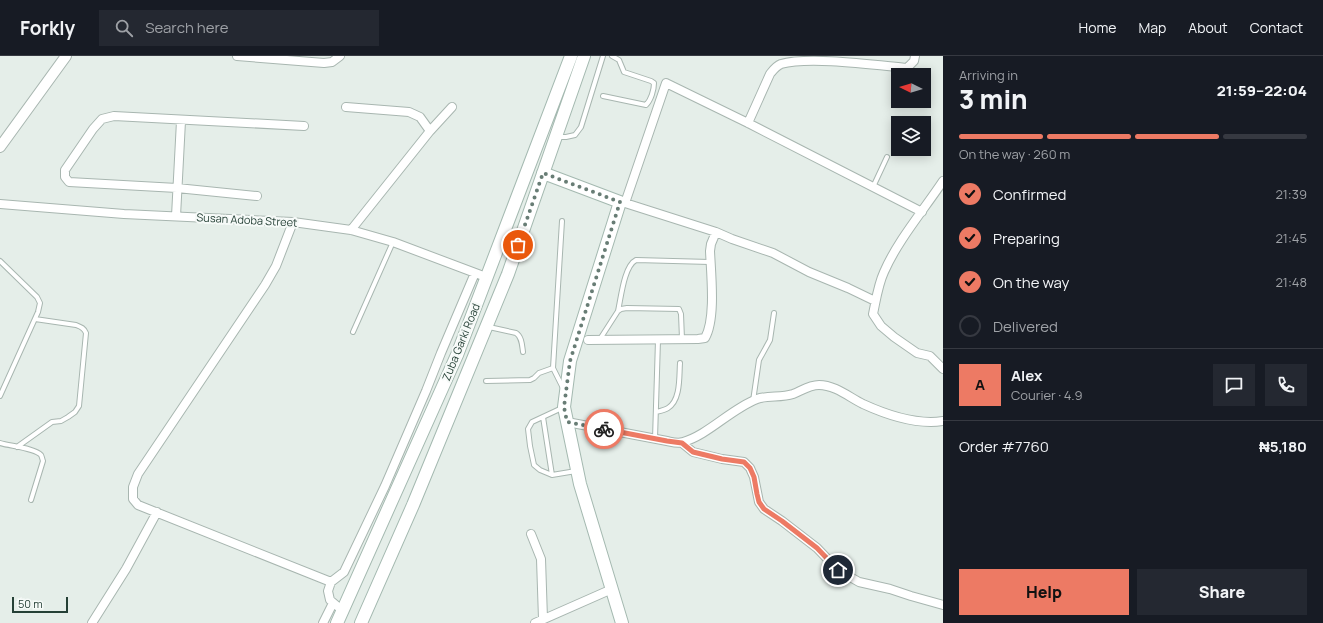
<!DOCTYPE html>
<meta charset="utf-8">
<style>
:root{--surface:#171b24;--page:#242831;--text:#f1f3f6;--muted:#9ea1a6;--line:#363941;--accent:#ed7a64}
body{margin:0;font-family:Manrope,sans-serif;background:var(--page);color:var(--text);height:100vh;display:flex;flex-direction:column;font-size:15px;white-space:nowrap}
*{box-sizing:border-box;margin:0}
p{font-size:13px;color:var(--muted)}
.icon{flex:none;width:22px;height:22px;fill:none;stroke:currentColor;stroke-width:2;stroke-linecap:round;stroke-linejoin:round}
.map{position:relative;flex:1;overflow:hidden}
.panel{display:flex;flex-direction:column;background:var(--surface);width:380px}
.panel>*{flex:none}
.needle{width:26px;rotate:275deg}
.buttons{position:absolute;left:891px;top:12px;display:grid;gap:8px}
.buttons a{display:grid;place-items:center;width:40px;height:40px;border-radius:0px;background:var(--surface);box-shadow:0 2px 10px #0003;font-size:20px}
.scale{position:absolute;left:12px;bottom:10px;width:56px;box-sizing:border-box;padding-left:4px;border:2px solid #254036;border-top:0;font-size:11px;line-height:14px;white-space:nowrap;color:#254036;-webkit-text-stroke:3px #f6faf8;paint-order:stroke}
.pin{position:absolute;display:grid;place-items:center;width:34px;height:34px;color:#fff;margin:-17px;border:2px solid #fff;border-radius:50%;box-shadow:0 1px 4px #0007}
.courier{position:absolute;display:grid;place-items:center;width:40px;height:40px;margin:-20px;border:3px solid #ed7a64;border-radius:50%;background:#fff;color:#222;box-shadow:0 1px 5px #0007}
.headline em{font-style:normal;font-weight:800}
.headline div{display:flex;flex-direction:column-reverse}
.headline{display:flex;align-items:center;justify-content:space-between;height:68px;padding:0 16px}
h1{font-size:26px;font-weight:800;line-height:30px}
.bar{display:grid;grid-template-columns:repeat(4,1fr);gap:6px 4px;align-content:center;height:48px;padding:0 16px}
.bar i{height:5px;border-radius:3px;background:var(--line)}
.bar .current{background:var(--accent)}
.bar p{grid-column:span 4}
.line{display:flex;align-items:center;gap:10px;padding:0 16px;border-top:1px solid var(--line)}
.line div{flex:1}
.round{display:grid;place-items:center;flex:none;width:42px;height:42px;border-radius:0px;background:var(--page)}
ol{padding:0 16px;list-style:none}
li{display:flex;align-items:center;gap:12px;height:44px}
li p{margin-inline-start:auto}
li .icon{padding:4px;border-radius:50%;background:var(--accent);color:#111;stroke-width:4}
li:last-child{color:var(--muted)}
li i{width:22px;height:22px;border:2px solid var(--line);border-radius:50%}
.cta{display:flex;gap:8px;margin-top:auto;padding:8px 16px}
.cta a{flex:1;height:46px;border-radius:0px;background:var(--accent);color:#111;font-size:16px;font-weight:800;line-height:46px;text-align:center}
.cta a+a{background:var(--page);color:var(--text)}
header{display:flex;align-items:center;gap:24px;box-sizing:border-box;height:56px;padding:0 20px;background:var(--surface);border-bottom:1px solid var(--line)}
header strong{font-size:19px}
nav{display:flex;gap:22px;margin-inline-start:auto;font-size:14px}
.search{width:280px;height:36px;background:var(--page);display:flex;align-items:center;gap:10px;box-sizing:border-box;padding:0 14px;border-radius:0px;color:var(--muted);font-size:15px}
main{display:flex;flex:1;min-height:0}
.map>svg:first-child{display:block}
</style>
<header>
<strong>Forkly</strong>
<div class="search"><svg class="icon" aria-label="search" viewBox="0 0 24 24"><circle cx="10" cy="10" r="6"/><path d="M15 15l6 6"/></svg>Search here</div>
<nav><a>Home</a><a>Map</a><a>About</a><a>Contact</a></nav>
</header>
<main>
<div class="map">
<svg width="943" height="567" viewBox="0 0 943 567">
<rect width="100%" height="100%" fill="#e5eee9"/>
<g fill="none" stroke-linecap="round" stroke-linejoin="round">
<g stroke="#a8b6b0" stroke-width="6">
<path id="service" d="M603,40L646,49C651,44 654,34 654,27L651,25L624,16L619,4L612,0
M558,81H566L575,79L581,71L603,0
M873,131L887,101
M562,165L553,312L563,332
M0,205L37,241L40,247L38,256L0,340
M618,255C621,242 624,210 636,204L710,206
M489,271L516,277C522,281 522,289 523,296
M353,276L393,186
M600,283L618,255L621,253L627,252L679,253L681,258L682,283
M486,325L530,324L534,322L539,317L553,312
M753,345L759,304L770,284L774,257
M562,352L532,366L528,373L530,390L534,409L540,414L552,419L576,415
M656,356C660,355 665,354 668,352C681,344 679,320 680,307
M543,361L552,419
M655,383L658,284
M0,387C9,390 35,392 41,399C42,401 42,402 43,405L31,444
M17,391L52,366L61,365L68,361L75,356L79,350L86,277C84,272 81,271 76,269L35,263"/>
</g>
<g stroke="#a8b6b0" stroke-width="10">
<path id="minor" d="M237,0L324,7L332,6L340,0
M346,51L409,56L420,61L430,75
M748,67L770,18C774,13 776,10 781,8C809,0 875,9 907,12L914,5L915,0
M943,125C923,155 898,184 884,216C878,229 876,244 873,258L881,270L894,281L917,297L930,300L943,313
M257,140L177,132L69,126L65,121V114L93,73L102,63L114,60L304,70
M620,146L625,147L666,27L748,67L922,156
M625,147L716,176L732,183L773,197L809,216L848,232L875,245
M0,148L124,158L293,166L351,174L393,186L486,221
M176,160L181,65
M293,166L276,210L265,229L138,418L133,431V443L138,449L331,526L328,535L330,544L343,555
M351,174L430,75L452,51
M588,284L698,283L705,282C716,263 711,218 710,195L711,188L716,176
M567,366L667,385C672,386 678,388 683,386C708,379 731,353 757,343C768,339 781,342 793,338C801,335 809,329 819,329C835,329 849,341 863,348C887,359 917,369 943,365
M682,387L693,396L722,403L744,406L750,412L754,421L759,446L764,453L782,465L817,492L838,514L859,526L890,533L911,540L943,549
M531,478L541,503L543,563
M331,526L344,516L385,430L426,335L441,297L475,217
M92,567L126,513L157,456
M323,567L333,547
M535,567L612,533"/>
</g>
<g stroke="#a8b6b0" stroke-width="12">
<path id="tertiary" d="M0,91L66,0"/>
</g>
<g stroke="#a4b9b0" stroke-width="14">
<path id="secondary" d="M543,117L620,146L570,305L564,351L580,428L622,567
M337,567L457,299L571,0
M361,567L413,449L508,218L584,0"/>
</g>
<use href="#service" stroke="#fff" stroke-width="4"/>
<use href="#minor" stroke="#fff" stroke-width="8"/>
<use href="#tertiary" stroke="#fff" stroke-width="10"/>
<use href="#secondary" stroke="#fff" stroke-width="12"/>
</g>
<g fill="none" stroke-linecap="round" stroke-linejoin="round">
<path stroke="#687d75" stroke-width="4" stroke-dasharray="0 7.2" d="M518,189L543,117L620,146L570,305L564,351L567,366L604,373"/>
<path stroke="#ed7a64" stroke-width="5" d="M604,373L667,385L682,387L693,396L722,403L744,406L750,412L754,421L757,438L759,446L764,453L782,465L817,492L838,514"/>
</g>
<g text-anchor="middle" stroke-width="4" stroke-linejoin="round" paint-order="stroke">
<g font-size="11" fill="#254036" stroke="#f6faf8">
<text transform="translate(247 164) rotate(3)" y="4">Susan Adoba Street</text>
<text transform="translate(461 286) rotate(-68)" y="4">Zuba Garki Road</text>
</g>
</g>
</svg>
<div class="buttons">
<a><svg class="needle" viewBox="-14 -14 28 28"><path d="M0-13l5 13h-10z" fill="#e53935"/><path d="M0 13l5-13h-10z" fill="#9ea1a6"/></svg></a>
<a><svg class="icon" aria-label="layers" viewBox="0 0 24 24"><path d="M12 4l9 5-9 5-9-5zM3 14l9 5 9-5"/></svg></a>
</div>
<div class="scale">50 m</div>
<div class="pin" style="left:518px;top:189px;background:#ea580c"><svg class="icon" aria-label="bag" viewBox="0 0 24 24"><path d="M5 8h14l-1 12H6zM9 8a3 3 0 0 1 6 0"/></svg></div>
<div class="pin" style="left:838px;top:514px;background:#1f2937"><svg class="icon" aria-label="home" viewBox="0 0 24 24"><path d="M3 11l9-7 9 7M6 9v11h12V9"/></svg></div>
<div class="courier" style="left:604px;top:373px"><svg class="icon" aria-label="bike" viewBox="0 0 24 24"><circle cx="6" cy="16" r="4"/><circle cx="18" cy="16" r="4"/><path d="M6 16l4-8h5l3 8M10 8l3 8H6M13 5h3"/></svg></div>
</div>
<section class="panel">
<div class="headline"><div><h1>3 min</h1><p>Arriving in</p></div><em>21:59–22:04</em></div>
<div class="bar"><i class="current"></i><i class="current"></i><i class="current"></i><i></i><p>On the way · 260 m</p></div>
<ol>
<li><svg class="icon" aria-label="check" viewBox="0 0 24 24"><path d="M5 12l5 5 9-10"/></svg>Confirmed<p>21:39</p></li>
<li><svg class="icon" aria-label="check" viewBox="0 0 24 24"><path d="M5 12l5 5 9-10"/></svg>Preparing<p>21:45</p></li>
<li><svg class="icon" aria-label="check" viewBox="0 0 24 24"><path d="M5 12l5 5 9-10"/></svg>On the way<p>21:48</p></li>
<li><i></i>Delivered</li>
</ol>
<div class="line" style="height:72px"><b class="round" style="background:var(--accent);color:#111">A</b><div><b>Alex</b><p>Courier · 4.9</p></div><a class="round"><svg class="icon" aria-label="chat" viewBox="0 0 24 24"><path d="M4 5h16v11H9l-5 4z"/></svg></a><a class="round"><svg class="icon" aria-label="phone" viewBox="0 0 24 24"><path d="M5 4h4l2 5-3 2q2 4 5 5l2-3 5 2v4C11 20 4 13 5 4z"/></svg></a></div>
<div class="line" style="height:52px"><div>Order #7760</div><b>₦5,180</b></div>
<div class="cta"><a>Help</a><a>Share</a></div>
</section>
</main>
